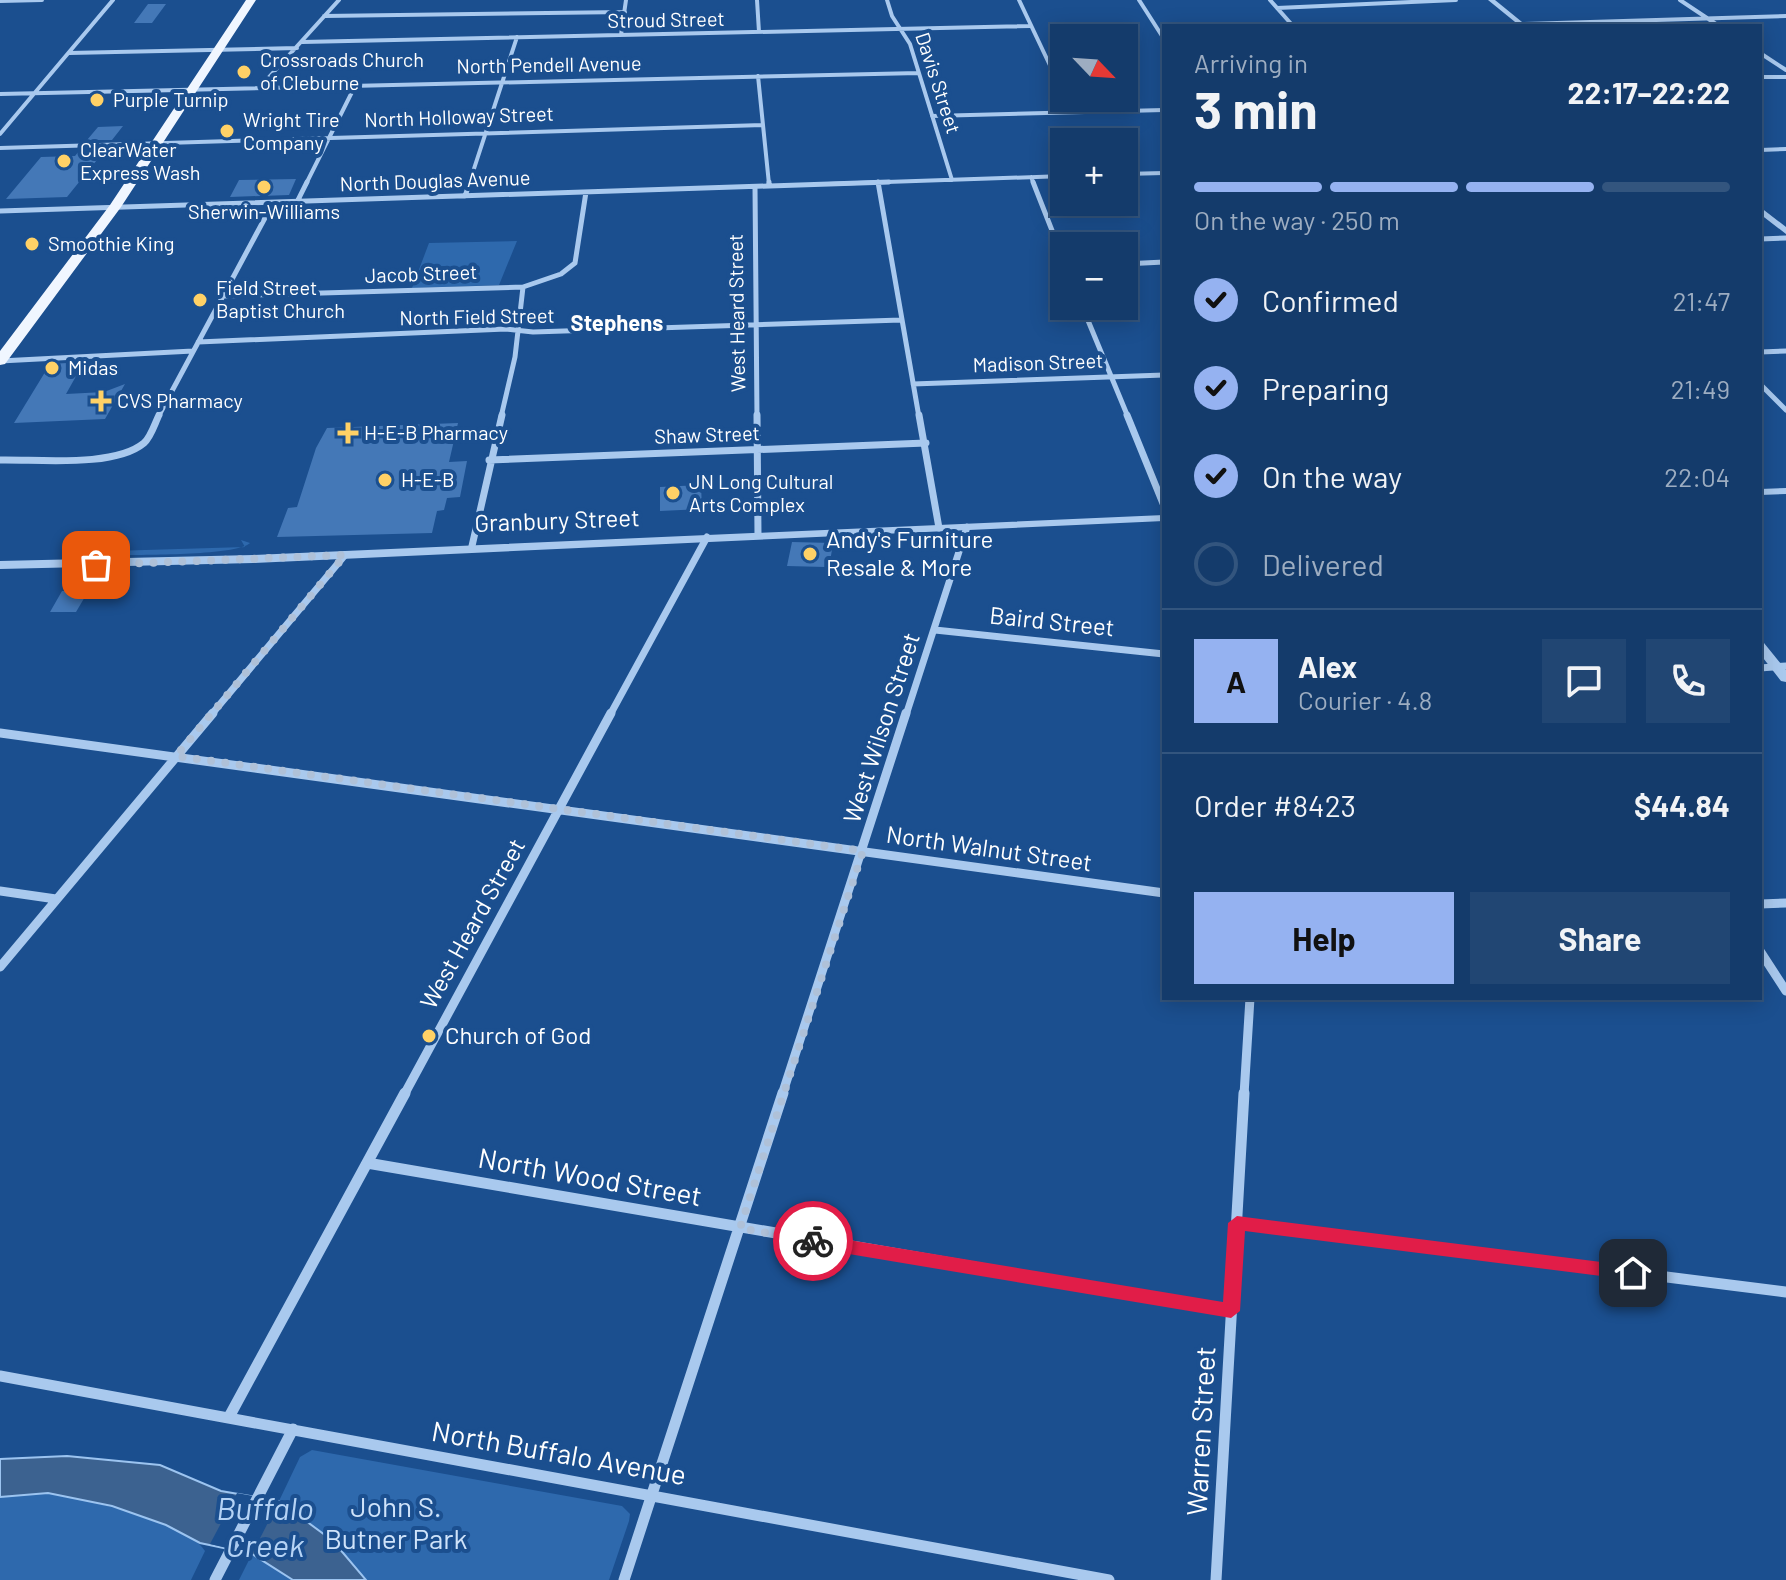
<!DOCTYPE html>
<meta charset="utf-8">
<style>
:root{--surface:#143b6b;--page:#214673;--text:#f1f3f6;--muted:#9dadc1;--line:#33557e;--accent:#95b2f1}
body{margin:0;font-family:Barlow,sans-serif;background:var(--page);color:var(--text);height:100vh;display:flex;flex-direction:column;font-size:30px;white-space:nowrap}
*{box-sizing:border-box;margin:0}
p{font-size:26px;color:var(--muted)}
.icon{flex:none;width:44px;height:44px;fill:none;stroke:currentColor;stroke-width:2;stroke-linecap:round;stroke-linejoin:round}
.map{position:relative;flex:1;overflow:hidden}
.sheet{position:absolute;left:1162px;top:24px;width:600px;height:976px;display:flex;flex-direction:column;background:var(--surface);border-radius:0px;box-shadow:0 4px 20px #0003,0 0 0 2px var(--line)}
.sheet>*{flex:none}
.needle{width:52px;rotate:115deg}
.tools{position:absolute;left:1050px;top:24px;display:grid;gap:16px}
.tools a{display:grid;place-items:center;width:88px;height:88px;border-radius:0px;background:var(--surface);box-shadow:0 4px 20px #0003,0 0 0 2px var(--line);font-size:40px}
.pin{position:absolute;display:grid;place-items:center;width:68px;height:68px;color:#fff;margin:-34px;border-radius:16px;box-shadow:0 4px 12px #0006}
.courier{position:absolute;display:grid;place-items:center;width:80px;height:80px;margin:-40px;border:6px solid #e11d48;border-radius:50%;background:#fff;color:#222;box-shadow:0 2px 10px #0007}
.summary em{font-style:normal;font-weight:700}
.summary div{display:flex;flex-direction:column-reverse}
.summary{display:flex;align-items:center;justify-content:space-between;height:136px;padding:0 32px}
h1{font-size:52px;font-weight:700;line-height:60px}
.bar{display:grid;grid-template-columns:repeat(4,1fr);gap:12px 8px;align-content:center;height:96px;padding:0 32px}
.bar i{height:10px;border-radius:6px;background:var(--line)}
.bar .selected{background:var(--accent)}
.bar p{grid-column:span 4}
.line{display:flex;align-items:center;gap:20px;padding:0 32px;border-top:2px solid var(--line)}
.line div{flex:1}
.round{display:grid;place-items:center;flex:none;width:84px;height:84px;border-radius:0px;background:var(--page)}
ol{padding:0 32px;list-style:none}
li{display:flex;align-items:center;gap:24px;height:88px}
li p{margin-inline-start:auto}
li .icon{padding:8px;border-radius:50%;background:var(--accent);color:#111;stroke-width:4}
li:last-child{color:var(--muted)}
li i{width:44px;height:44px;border:4px solid var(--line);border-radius:50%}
.primary-button{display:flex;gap:16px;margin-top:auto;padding:16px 32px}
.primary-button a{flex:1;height:92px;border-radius:0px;background:var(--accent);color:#111;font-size:32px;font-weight:700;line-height:92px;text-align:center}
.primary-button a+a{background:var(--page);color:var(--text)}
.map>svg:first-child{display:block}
</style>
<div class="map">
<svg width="1786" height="1580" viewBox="0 0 1786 1580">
<rect width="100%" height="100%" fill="#1b4f8f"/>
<path fill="#2e69ad" d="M517,241L499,285L412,288L429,243Z
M241,540L250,543C237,556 133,555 108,555L96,551L106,545L112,551L245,547Z
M312,1450L622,1506L630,1514L629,1521L609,1580H366L333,1541L279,1501L300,1457Z
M48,1493C84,1500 186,1520 205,1551L191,1580H0V1497Z
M252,1554L293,1580H239Z"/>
<path fill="#3c6290" stroke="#9cc4f0" stroke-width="2" d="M67,1456L160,1465L221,1491L279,1501L333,1541L366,1580H293L252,1554L200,1543L166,1525L112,1506L48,1493L0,1497V1459Z"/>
<path fill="#1b4f8f" d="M237,1493L279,1501L252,1554L210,1544Z"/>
<path fill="#4478b7" d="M148,4H166L152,23H134Z
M123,126L112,140H87L98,127Z
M105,150L67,197L6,199L41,157L75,156L79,151Z
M296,179L289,195L230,197L239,180Z
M84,362L66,394L104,392L125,384L105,419L14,423L50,364Z
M458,423L449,462L467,461L460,497L447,498L444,510L437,511L432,533L277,537L288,508L297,507L316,448L327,428Z
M701,485L702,509L660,511V487Z
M792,542L833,543L830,562H826L825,567L787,566Z
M89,590L76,612H50L62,591Z"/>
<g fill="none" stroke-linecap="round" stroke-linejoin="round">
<path stroke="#a9c9ee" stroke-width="4" d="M757,0L759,32
M887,0L892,16L910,44L952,180
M1019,0L1064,95
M1139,0L1164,39
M1270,0L1293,26
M1680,0L1719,26
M0,1L42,0
M1277,8L1456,0
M324,16L625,12
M1521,24L1786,16
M621,35L626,0
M302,42L1030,26
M69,53L297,48
M1760,53L1786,70
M758,76L769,184
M1760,77H1786
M260,87L339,0
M0,94L919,73
M932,116L1164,110
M0,134L113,0
M0,148L763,125
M1760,150L1786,149
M1124,174L1164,173
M1031,177L1034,184
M306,184L355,86
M469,184L517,37
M828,184L1064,176"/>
<path stroke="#a9c9ee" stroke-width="5" d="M769,182V186
M878,182L919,417
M1033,182L1064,261
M755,187L757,417
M465,196L470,182
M297,202L307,182
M0,211L889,182
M1760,239L1786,238
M1124,264L1164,262
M223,296L523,287
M1082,306L1128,417
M198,342L506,329L533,332L901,320
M1760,352L1786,351
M0,361L193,351
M913,384L1164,375
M1760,384L1786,410
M158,417L273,203
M501,417L515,357L523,287L561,274L575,263L586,192"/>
<path stroke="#a9c9ee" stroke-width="7" d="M757,415L758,535
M919,415L939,528
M1127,415L1164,506
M0,460C37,459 114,468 144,443C151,437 155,423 159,415
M489,460L926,443
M472,546L502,415
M935,630L1164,654
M1760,668L1786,666
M211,715L345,555
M610,715L707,537
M906,715L967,527"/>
<path stroke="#a9c9ee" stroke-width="9" d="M0,733L1164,893
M0,891L56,899
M1760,904L1786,903
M1760,951L1786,991
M0,967L213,713
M404,1095L611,713
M782,1095L906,713
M1244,1095L1250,998"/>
<path stroke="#a9c9ee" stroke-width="11" d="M367,1163L1231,1311
M1237,1223L1786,1292
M0,1376L1109,1580
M229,1417L405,1093
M215,1580L293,1429
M624,1580L783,1093
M1216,1580L1244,1093"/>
<path fill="#a9c9ee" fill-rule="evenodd" d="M1488,0H1495L1527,26H1520Z
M1760,207L1786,227V234L1760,214Z
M1786,488V494L1760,495V489Z
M1164,515V521L253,563L0,569V561L253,555Z
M1760,642L1764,643L1786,670V682L1781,681L1760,654Z"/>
<path fill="#f0f6ff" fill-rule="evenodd" d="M246,0H256L121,207L5,364L0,365V351L110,205Z"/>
</g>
<path fill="#e11d48" d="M1237,1216L1633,1266L1642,1273L1633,1280L1245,1231L1240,1311L1231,1318L813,1248L804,1241L813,1234L1223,1302L1228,1223Z"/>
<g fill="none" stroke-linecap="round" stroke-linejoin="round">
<path stroke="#afc1d8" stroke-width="8" stroke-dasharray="0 14.4" d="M96,565L345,555L176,756L863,851L740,1228L813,1241"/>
</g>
<g fill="#ffd166" stroke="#1b4f8f" stroke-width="3">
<circle cx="244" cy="72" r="8"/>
<circle cx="97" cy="100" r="8"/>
<circle cx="227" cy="131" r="8"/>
<circle cx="64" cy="161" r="8"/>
<circle cx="264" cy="187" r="8"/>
<circle cx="32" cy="244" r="8"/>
<circle cx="200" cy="300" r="8"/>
<circle cx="52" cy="368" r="8"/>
<path d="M97 389h8v8h8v8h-8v8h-8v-8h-8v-8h8z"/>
<path d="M344 421h8v8h8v8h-8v8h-8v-8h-8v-8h8z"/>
<circle cx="385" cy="480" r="8"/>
<circle cx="673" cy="493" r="8"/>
<circle cx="810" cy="554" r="8"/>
<circle cx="429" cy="1036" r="8"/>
</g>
<g text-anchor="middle" stroke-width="8" stroke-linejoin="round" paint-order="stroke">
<g font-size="20" fill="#fff" stroke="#1b4f8f">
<text transform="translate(666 20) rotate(-1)" y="7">Stroud Street</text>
<text transform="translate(549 65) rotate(-1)" y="7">North Pendell Avenue</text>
<text transform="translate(938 83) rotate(72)" y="7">Davis Street</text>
<text transform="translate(459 117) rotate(-2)" y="7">North Holloway Street</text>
<text transform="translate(435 181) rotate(-2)" y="7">North Douglas Avenue</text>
<text transform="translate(421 274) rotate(-2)" y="7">Jacob Street</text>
<text transform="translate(737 313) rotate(-91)" y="7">West Heard Street</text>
<text transform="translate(477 317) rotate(-1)" y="7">North Field Street</text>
<text transform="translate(1038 363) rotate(-2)" y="7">Madison Street</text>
<text transform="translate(707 435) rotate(-2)" y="7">Shaw Street</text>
</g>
<g font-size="20" fill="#fff" stroke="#1b4f8f" text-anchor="start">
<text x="260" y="67">Crossroads Church<tspan x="260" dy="23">of Cleburne</tspan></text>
<text x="113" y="107">Purple Turnip</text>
<text x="243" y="127">Wright Tire<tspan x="243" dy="23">Company</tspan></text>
<text x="80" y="157">ClearWater<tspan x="80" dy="23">Express Wash</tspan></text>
<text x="264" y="219" text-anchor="middle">Sherwin-Williams</text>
<text x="48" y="251">Smoothie King</text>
<text x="216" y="295">Field Street<tspan x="216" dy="23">Baptist Church</tspan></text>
<text x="68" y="375">Midas</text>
<text x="117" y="408">CVS Pharmacy</text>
<text x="364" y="440">H-E-B Pharmacy</text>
<text x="401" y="487">H-E-B</text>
<text x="689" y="489">JN Long Cultural<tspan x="689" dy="23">Arts Complex</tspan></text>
</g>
<g font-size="22" font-weight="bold" fill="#fff" stroke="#1b4f8f">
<text x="617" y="331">Stephens</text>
</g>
<g font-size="24" fill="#fff" stroke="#1b4f8f">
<text transform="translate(557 521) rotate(-2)" y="8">Granbury Street</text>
<text transform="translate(1052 622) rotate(6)" y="8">Baird Street</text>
<text transform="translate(882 728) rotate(-72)" y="8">West Wilson Street</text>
<text transform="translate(989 849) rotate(8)" y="8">North Walnut Street</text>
<text transform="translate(473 924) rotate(-61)" y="8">West Heard Street</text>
</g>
<g font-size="24" fill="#fff" stroke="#1b4f8f" text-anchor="start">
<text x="826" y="548">Andy's Furniture<tspan x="826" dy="28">Resale &amp; More</tspan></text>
<text x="445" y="1044">Church of God</text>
</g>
<g font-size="28" fill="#fff" stroke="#1b4f8f">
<text transform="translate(590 1177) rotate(10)" y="10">North Wood Street</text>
<text transform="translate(1201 1431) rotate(-87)" y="10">Warren Street</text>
<text transform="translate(559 1453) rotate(10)" y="10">North Buffalo Avenue</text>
</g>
<g font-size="28" fill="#cfe3fa" stroke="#1b4f8f">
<text x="396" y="1517">John S.<tspan x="396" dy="32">Butner Park</tspan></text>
</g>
<g font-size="32" font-style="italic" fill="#b5d3f5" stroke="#1b4f8f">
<text x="265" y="1520">Buffalo<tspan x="265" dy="37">Creek</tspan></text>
</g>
</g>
</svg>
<div class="tools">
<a><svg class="needle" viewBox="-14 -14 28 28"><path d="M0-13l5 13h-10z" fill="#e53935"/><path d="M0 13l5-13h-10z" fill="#9dadc1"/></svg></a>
<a>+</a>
<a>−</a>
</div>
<div class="pin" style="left:96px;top:565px;background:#ea580c"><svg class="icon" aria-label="bag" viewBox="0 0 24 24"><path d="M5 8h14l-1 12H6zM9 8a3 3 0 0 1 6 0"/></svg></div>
<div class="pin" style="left:1633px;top:1273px;background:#1f2937"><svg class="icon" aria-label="home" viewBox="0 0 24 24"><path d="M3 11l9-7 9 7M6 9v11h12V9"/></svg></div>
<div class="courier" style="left:813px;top:1241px"><svg class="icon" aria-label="bike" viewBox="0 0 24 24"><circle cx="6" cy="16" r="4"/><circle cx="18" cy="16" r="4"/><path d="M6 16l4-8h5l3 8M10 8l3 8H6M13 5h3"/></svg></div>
<section class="sheet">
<div class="summary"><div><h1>3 min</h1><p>Arriving in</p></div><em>22:17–22:22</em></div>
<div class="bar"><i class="selected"></i><i class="selected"></i><i class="selected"></i><i></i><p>On the way · 250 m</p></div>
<ol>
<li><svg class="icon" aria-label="check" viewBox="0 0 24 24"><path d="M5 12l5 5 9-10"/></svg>Confirmed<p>21:47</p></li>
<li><svg class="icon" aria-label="check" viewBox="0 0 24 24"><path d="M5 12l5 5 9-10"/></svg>Preparing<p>21:49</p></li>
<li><svg class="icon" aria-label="check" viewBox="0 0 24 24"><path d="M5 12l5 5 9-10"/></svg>On the way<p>22:04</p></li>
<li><i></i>Delivered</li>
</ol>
<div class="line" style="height:144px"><b class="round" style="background:var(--accent);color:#111">A</b><div><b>Alex</b><p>Courier · 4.8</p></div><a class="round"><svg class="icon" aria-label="chat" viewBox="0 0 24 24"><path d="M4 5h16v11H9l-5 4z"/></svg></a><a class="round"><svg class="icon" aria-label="phone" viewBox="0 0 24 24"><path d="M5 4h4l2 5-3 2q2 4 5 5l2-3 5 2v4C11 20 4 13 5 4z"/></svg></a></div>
<div class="line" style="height:104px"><div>Order #8423</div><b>$44.84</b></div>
<div class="primary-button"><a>Help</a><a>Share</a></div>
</section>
</div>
